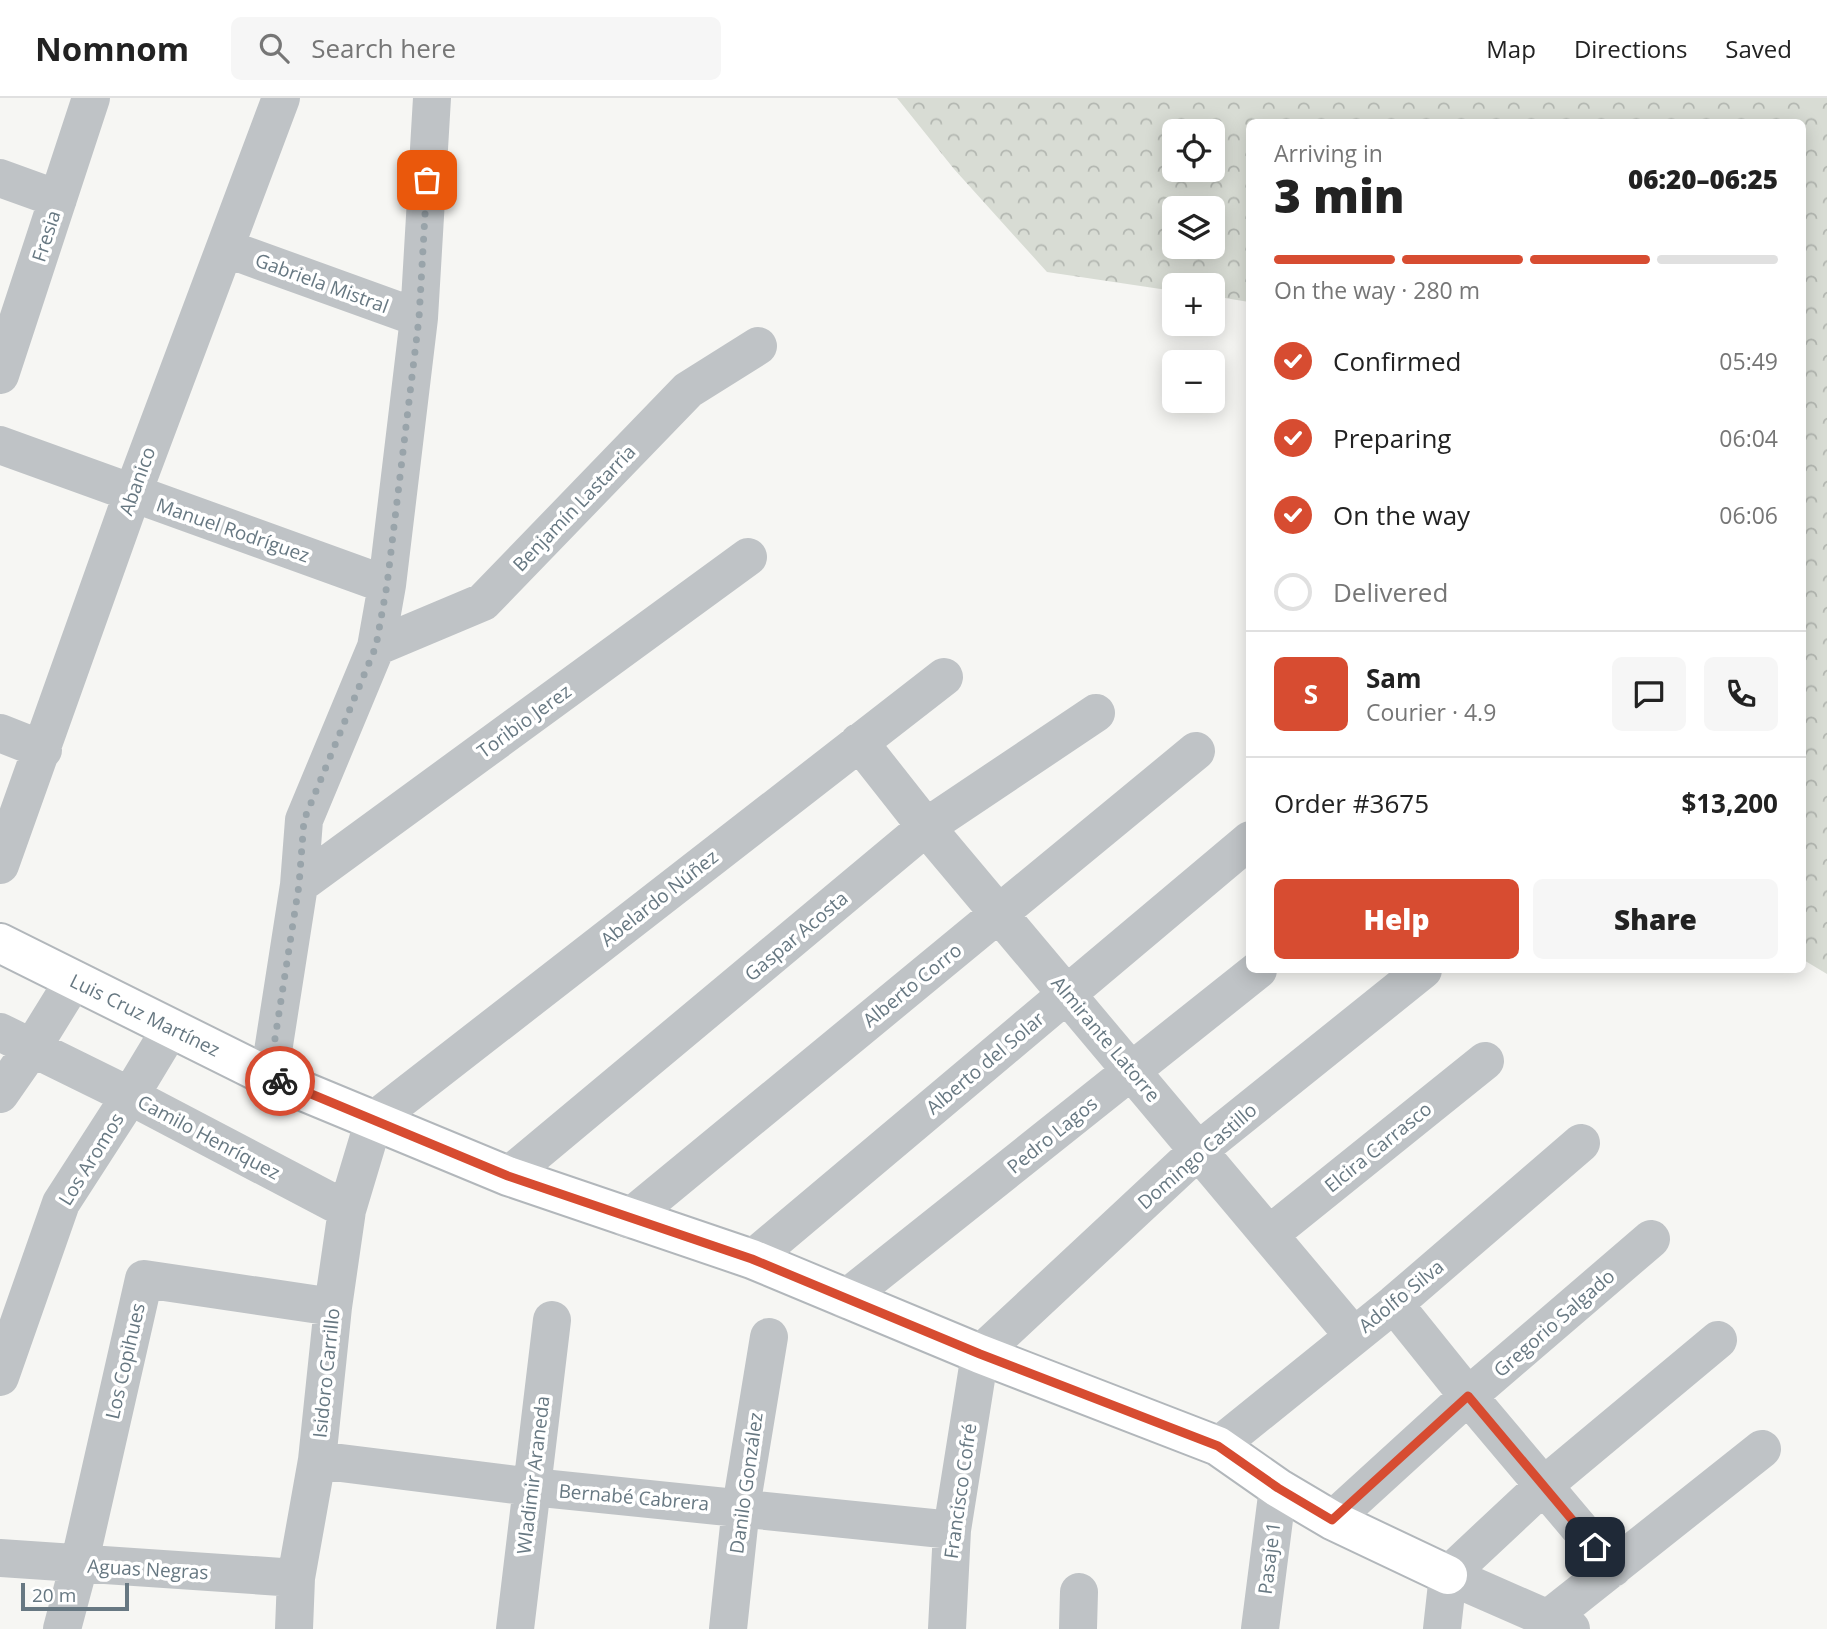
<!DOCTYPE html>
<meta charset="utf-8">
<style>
:root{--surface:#fff;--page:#f6f6f6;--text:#222;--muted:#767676;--line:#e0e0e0;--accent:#d74c31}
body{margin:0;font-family:"Open Sans",sans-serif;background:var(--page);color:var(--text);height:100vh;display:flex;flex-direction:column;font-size:26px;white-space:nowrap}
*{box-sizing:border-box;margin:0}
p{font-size:23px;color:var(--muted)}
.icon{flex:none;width:38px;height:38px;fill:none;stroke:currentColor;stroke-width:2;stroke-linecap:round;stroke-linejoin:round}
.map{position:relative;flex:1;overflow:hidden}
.drawer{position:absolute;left:1246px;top:21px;width:560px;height:854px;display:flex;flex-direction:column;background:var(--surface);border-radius:10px;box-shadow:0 4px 18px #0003}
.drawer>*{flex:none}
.tools{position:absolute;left:1162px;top:21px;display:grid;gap:14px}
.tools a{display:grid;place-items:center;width:63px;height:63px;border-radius:10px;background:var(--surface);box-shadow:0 4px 18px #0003;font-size:35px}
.scale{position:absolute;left:21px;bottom:18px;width:108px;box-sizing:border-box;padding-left:7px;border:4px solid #677882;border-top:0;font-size:19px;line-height:24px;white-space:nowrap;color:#677882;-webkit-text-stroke:5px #fff;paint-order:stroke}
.pin{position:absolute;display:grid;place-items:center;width:60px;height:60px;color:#fff;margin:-30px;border-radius:14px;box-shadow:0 4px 10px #0006}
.courier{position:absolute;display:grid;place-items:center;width:70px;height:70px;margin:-35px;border:5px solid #d74c31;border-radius:50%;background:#fff;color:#222;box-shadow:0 2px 9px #0007}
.summary em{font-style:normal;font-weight:800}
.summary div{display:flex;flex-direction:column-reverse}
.summary{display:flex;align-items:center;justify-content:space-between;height:119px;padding:0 28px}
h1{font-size:46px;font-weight:800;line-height:52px}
.bar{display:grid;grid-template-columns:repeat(4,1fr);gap:10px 7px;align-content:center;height:84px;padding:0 28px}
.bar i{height:9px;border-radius:5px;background:var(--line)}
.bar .active{background:var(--accent)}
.bar p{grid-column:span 4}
.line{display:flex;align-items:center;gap:18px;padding:0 28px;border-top:2px solid var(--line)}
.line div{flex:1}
.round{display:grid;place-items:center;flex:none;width:74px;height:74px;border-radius:10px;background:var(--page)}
ol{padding:0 28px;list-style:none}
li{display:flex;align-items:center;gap:21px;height:77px}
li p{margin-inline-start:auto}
li .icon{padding:7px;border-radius:50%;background:var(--accent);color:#fff;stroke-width:4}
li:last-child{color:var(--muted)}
li i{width:38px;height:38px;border:4px solid var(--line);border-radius:50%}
.button{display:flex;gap:14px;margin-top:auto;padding:14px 28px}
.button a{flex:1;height:80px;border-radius:10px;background:var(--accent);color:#fff;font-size:28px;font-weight:800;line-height:80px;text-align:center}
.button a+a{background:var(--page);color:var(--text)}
header{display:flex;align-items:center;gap:42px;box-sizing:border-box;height:98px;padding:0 35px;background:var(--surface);border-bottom:2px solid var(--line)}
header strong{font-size:33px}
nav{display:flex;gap:38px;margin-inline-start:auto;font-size:24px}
.search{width:490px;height:63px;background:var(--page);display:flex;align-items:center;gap:18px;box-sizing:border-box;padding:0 24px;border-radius:10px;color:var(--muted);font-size:26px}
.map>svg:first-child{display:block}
</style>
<header>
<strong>Nomnom</strong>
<div class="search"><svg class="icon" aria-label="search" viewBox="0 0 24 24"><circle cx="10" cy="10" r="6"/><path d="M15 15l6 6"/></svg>Search here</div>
<nav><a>Map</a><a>Directions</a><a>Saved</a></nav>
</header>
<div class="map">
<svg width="1827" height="1531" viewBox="0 0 1827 1531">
<defs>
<pattern id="forest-crowns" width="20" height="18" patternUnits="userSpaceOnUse" patternTransform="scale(1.75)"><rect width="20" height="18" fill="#d8dcd4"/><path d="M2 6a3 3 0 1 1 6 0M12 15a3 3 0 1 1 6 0" fill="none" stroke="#b3b7b1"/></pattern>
</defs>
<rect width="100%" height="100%" fill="#f6f6f3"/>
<path fill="url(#forest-crowns)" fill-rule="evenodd" d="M897,0H1827V876L1802,861V24H1250L1249,204L1213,198V187H1174V193L1047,174L954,71ZM1174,33H1213V72H1174ZM1174,110H1213V149H1174Z"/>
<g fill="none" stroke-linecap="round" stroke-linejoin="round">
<g stroke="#b2b7bb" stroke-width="42">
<path id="secondary" d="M0,845L269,979L508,1078L752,1161L980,1256L1218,1348L1278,1390L1332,1422L1448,1477"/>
</g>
<path stroke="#bfc3c6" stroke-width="38" d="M0,80L58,101
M225,150L419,220
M0,277L91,0
M0,347L387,487
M376,549L483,504L688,292L758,248
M0,635L43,652
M859,644L926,729L1353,1237
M0,767L132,397L281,0
M299,787L748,459
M0,934L130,998L347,1112
M269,979L299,787L304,722L376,549L387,487L419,220L432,0
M0,996L32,950L74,882
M508,1078L926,729L1096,615
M628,1121L1196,653
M1270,1136L1485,963
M752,1161L1250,742
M845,1201L1258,872
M1394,1206L1468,1298L1613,1470
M0,1279L61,1105L130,998L171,930
M1218,1348L1394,1206L1581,1045
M317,1362L532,1389L952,1432
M1332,1422L1468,1298L1651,1141
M0,1460L296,1480
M1448,1477L1543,1388L1718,1242
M1448,1477L1571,1531
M1549,1520L1762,1351
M62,1531L79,1467L144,1181L333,1209
M294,1531L296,1480L317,1362L333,1209L347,1112L374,1022L944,579
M515,1531L552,1222
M728,1531L741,1409L769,1239
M947,1531L952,1432L980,1256L1199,1052L1423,872
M1078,1531L1079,1494
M1260,1531L1278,1390
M1442,1531L1448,1477"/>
<use href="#secondary" stroke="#fff" stroke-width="38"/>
</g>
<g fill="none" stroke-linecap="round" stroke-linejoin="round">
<path stroke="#99a4aa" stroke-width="7" stroke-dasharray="0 12.6" d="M280,983L269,979L299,787L304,722L376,548L387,487L419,220L427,82"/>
<path stroke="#d74c31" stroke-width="9" d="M280,983L508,1078L752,1161L980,1256L1218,1348L1278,1390L1332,1422L1468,1298L1595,1449"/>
</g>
<g text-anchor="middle" stroke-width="7" stroke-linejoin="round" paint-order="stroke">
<g font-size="19" fill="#677882" stroke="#fff">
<text transform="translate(46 138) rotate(-72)" y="7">Fresia</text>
<text transform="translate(322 185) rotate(20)" y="7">Gabriela Mistral</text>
<text transform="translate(137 383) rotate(-70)" y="7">Abanico</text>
<text transform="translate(574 410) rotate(-46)" y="7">Benjamín Lastarria</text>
<text transform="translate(233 432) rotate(19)" y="7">Manuel Rodríguez</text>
<text transform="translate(524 623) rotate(-36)" y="7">Toribio Jerez</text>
<text transform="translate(659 800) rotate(-38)" y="7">Abelardo Núñez</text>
<text transform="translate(796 838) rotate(-40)" y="7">Gaspar Acosta</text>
<text transform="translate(912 887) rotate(-39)" y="7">Alberto Corro</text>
<text transform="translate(145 917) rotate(26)" y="7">Luis Cruz Martínez</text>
<text transform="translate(1106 941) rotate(50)" y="7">Almirante Latorre</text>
<text transform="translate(985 965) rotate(-40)" y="7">Alberto del Solar</text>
<text transform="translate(1052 1037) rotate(-39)" y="7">Pedro Lagos</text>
<text transform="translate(209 1039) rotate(28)" y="7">Camilo Henríquez</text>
<text transform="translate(1378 1049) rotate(-39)" y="7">Elcira Carrasco</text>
<text transform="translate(1197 1058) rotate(-41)" y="7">Domingo Castillo</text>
<text transform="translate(91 1061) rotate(-58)" y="7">Los Aromos</text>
<text transform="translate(1401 1198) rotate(-39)" y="7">Adolfo Silva</text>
<text transform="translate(1554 1225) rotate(-41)" y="7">Gregorio Salgado</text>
<text transform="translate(125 1263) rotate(-77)" y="7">Los Copihues</text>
<text transform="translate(326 1275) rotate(-84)" y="7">Isidoro Carrillo</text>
<text transform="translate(533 1377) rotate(-83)" y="7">Wladimir Araneda</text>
<text transform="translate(746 1385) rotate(-82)" y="7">Danilo González</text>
<text transform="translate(960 1393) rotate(-82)" y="7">Francisco Cofré</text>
<text transform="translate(634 1399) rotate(5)" y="7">Bernabé Cabrera</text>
<text transform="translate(1269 1460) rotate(-83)" y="7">Pasaje 1</text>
<text transform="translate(148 1471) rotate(3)" y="7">Aguas Negras</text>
</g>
</g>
</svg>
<div class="tools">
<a><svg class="icon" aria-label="locate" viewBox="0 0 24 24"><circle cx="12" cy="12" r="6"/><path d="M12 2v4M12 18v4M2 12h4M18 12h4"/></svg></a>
<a><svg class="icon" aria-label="layers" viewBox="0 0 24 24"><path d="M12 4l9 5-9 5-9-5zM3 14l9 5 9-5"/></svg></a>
<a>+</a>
<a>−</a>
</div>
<div class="scale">20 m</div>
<div class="pin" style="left:427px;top:82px;background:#ea580c"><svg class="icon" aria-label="bag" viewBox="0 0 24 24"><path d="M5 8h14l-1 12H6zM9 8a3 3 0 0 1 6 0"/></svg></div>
<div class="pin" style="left:1595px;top:1449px;background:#1f2937"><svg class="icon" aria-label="home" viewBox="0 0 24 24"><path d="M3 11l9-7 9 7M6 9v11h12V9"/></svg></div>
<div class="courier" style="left:280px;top:983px"><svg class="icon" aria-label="bike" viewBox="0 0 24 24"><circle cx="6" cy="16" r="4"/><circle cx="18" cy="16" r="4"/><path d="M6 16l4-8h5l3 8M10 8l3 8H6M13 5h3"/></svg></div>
<section class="drawer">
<div class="summary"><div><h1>3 min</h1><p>Arriving in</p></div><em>06:20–06:25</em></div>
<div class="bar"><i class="active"></i><i class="active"></i><i class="active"></i><i></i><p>On the way · 280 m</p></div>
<ol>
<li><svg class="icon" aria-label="check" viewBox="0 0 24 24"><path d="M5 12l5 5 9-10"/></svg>Confirmed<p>05:49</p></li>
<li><svg class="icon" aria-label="check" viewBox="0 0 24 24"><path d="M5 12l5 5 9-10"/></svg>Preparing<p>06:04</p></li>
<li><svg class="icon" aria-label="check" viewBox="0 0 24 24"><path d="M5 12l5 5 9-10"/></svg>On the way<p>06:06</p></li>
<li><i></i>Delivered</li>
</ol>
<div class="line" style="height:126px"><b class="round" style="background:var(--accent);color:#fff">S</b><div><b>Sam</b><p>Courier · 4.9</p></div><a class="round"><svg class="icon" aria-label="chat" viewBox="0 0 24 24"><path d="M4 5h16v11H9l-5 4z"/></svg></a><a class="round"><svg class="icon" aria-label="phone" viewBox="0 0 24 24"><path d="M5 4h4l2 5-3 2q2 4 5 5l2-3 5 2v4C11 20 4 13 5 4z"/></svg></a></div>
<div class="line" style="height:91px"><div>Order #3675</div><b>$13,200</b></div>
<div class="button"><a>Help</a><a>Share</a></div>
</section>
</div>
